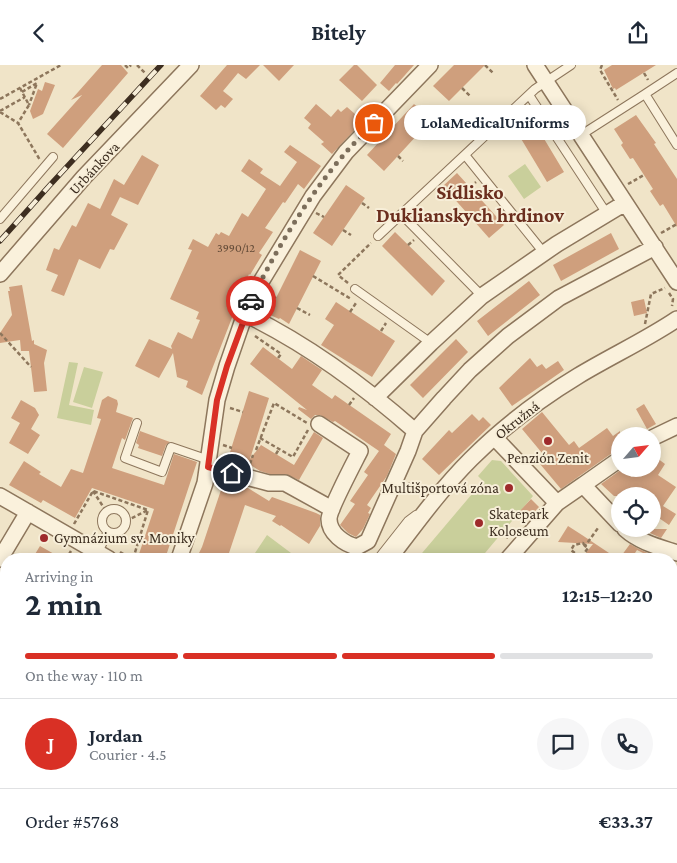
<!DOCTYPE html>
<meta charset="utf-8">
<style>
:root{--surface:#fff;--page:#f6f6f7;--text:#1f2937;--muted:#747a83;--line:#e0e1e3;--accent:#d93025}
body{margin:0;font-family:"Crimson Pro",serif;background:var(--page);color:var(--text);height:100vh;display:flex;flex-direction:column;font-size:19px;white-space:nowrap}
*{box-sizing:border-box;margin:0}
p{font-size:16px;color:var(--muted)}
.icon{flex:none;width:28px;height:28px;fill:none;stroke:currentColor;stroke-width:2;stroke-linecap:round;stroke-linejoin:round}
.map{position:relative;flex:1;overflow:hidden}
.panel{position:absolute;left:0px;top:488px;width:678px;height:311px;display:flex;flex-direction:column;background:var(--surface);border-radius:20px 20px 0 0;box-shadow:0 2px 12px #0003}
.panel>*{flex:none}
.needle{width:32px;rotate:62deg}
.buttons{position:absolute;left:611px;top:362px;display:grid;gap:10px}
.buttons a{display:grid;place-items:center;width:50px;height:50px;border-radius:50%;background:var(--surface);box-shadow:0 2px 12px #0003;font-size:25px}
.pin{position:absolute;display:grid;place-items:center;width:42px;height:42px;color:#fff;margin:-21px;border:2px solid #fff;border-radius:50%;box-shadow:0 1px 5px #0007}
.courier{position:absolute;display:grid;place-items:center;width:50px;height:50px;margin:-25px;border:4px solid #d93025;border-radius:50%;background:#fff;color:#222;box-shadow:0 1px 6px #0007}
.bubble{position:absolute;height:35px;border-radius:18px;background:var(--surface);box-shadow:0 2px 12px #0003;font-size:16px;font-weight:700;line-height:35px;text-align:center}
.head em{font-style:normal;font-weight:700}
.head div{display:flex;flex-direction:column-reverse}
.head{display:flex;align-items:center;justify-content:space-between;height:85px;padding:0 25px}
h1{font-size:32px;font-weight:700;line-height:38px}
.bar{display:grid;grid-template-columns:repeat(4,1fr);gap:8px 5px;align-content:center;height:60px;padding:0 25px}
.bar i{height:6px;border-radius:4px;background:var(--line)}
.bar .on{background:var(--accent)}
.bar p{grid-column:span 4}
.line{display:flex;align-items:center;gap:12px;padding:0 25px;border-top:1px solid var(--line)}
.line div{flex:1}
.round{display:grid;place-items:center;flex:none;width:52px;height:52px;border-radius:26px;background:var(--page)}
header{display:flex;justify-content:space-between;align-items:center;height:65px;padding:0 25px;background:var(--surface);font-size:22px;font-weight:700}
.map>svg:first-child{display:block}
</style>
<header><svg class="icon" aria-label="back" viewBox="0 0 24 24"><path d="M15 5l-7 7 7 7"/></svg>Bitely<svg class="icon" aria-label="share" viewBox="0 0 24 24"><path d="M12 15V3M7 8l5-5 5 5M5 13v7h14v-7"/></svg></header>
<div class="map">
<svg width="677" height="798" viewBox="0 0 677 798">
<rect width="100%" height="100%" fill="#f0e4c8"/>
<path fill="#c9cf9b" d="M525,99L541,122L524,134L508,111Z
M69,297L78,298L69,340L94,345L91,360L57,353Z
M84,302L103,307L92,343L73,337Z
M492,395L501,396L533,431L480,494H417L483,416L478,411Z
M267,470L299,494H263L255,488Z"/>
<path fill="#cf9f7d" d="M102,0H121L128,8L63,83L47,69L82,30L71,35Z
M227,0H260L246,14L238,8L223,26L233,34L225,43L221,40L216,45L200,31Z
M263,0H294L279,16Z
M354,0H357L377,20L362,36L339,15Z
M395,0H414L397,19L396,18L389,26L380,18Z
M454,0H485L449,36L433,21Z
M612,0H656L616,25L615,23L613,24L604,5Z
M45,17L55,20L43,49L33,54L30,46L38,24L42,26Z
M316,39L331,52L338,44L341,47L347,42L363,56L332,89L321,79L324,77L308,63L311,59L304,53Z
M414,39L431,55L384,106L367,90Z
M528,47L564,107L547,117L511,57Z
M636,50L656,78L654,79L677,114V162L663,139L660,141L650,126L653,124L633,93L630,94L621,80L623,78L614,64Z
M290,80L321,101L304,124L298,119L285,138L283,137L265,163L273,167L259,188L262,190L250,210L249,209L202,330L186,322L188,316L177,312L173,288L159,313L135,301L149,274L172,284L171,281L178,267L192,274L200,255L196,254L199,247L170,234L192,185L188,184L193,174L208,182L216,168L219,170L221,167L229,171L242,148L248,152L266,124L241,106L249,94L263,104L260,108L280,121L297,97L284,87Z
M142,90L159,100L138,140L120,132L111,150L128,159L114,185L110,184L100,204L79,194L64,231L51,226L58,210L46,205L54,183L59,185L72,160L76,162L88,138L100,144L114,114L124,120Z
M457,108L504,160L489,173L443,121Z
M346,120L365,133L332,181L313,168Z
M395,167L445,216L432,231L382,181Z
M611,168L619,184L561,216L553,200Z
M300,185L321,196L289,259L280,253L279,254L268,249Z
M529,216L540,230L488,271L477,256Z
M22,220L32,276L34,275V279L47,285L44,298L47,326L34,327L29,286H21L20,275L0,278V268L12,250L8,226H10L9,222Z
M644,234L647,248L634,251L631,237Z
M336,237L395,276L372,312L321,280L334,260L325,254Z
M456,274L468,287L423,333L410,320Z
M263,282L292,304L301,291L322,305L312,320L332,334L335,330L391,369L384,380L396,389L387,411L367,440L371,443L368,448L370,449L363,464L356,472L348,468L340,460L355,439L350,436L368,410L364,407L379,386L335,356L333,357L320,350H315L311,354L298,344L299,342L307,345L250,299Z
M530,293L537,302L542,299L546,304L558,296L564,305L512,341L499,323Z
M249,326L269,333L250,394L261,380L294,400L314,367L323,373L299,415L285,409H270L260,406L249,399L248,403L227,397Z
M108,331L117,335L118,339L116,347L133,353L125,375L122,373L112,403L164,420L174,389L197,397L165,494H147L139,489L154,444L92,423L75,453L43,435L41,438L9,420L24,396L41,407L39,409L61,422L71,404L83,408L101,354L97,353L102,335Z
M21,335L35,343L39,350L31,364L40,370L28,389L9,378L20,358L11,353Z
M644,339L656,359L647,364L636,344Z
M542,347L569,380L574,376L579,383L607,363L613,371L620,366V385L615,386L561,424L540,399L547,394L522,364Z
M472,349L479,356L483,352L491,360L439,410L422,394L449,365L452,368Z
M140,366L170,377L166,380L162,391L138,383L139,380L136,378Z
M657,393L665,399L658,410L676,422L663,441L676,449L669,460L656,451L652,456V431H614L601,419L622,404L632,412L638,404H652V399Z
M224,416L248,423L269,436L272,432L316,448L320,450V461L309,479L281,460L280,461L272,456L276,451L245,440L227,494H196L202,482Z
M531,434L539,442L526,456L518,448Z
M568,461L582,470L618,494H581L593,479L558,477Z
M641,464H667L661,473Z
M630,479L639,484L650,489L649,491L637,485L631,494H619Z
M40,481L63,494H32Z"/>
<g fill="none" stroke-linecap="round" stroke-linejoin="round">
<g stroke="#8d765c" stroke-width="10">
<path id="service" d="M645,29L677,8
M529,30L607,149
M581,70L645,29L677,80
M465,90L544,188
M401,149L482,231
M0,154L53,92
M378,171L535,24L571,0
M355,224L431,278
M137,358L125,393L162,407L171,382L209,395
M102 456a12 12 0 1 1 24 0a12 12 0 1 1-24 0Z
M98,487L108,467
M378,494L408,456L416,450
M0,572L6,576
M671,729L677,733
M115,792L122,798"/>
</g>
<g stroke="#8d765c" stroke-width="14">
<path id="pedestrian" d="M434,792L442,798"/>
</g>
<g stroke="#8d765c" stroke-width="18">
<path id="minor" d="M535,0L677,217
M0,209L84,112L191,0
M245,249C307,279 364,321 415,366
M375,333L431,278L482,231L557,179L625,138
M319,359L360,386C354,398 329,445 329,454C329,468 344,479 357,482L368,476L408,386L415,366L444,333L470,305L508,271L559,233L655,182
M495,373L557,438
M652,373L677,361
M208,402L269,418H285L332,444
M583,420L620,394
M0,431L109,494
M625,464C639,477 659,482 677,488
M0,494L28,447
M179,494L205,418L217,335L227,301L245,249L262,215L313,131L346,87L430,0
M389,494C415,460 440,425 471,394C503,362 540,334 578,311C611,291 646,275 677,254
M508,494L557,438L583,420L620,459
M671,614L677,609
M200,798L203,792
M303,798L305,792
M521,798L525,792"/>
</g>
<path stroke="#8d765c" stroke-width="2.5" stroke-dasharray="4 2.5" stroke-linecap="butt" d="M125,0L128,3L131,0
M137,0L145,8
M485,0L494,9
M602,0L600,5L618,35
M644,8L648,15
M20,23L29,40L18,58L40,95
M462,23L471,32
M22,27L37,18L29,40
M0,34L61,0
M0,46L25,32
M0,47L18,58
M421,66L427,71
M398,91L403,96
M628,119L644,110
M470,122L476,117
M362,138L369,143
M316,148L324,152
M343,165L351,170
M661,168L677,159
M408,180L414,175
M313,211L351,234
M348,218L338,210L371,178
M669,228L673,234L672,241
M269,229L276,233
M297,243L310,250
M350,247L356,238
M645,259L651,229L665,223
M381,266L386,258
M0,268L31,302
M255,271L281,289L278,293
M349,340L354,333
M230,343L243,347
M260,373L293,392L308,365
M223,380L232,383
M256,385L274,338L307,358
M276,389L279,384
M250,399L253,390
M408,418L423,430
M93,426L106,446
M126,456L148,445
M74,459L93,426L148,445L133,494
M502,467L508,473
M585,481L583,478L574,480L571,485L581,493L588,483L585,481L598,463
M120,487L131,494
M66,494L71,486
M0,514L4,506
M0,525L6,529
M671,595L677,590
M671,700L677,704
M671,781L677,785"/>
<use href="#service" stroke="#faf1dc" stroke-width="8"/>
<use href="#pedestrian" stroke="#faf1dc" stroke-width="11"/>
<use href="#minor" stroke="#faf1dc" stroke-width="15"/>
<g stroke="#3d2e20" stroke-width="5.5">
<path id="rail" d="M0,176L50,120L161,0"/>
</g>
<use href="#rail" stroke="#f7eed8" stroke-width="4" stroke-dasharray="11" stroke-linecap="butt"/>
</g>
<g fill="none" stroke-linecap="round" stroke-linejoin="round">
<path stroke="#7c6e5b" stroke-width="5" stroke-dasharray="0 9" d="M251,236C275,186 310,128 347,86C355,77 365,68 374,58"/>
<path stroke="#d93025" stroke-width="6" d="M232,408L208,402L217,335L227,301L251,236"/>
</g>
<g fill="#9e2a2b" stroke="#f7eed8" stroke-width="2">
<circle cx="548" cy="376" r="5"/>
<circle cx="509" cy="423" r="5"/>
<circle cx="479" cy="458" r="5"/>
<circle cx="44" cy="473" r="5"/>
</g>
<g text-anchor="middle" stroke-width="4" stroke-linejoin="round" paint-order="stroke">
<g font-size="12" fill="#624a37">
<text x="236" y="187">3990/12</text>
</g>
<g font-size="15" fill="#3d2e20" stroke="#f7eed8">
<text transform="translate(94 103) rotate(-47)" y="5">Urbánkova</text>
<text transform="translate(517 355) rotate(-38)" y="5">Okružná</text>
</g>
<g font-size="15" fill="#3d2e20" stroke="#f7eed8" text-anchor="start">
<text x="548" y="398" text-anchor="middle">Penzión Zenit</text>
<text x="499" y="428" text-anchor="end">Multišportová zóna</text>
<text x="489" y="454">Skatepark<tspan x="489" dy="17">Koloseum</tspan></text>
<text x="54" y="478">Gymnázium sv. Moniky</text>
</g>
<g font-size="20" font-weight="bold" fill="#6b2e1e" stroke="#f7eed8">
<text x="470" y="134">Sídlisko<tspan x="470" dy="23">Duklianskych hrdinov</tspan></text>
</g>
</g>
</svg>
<div class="buttons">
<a><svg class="needle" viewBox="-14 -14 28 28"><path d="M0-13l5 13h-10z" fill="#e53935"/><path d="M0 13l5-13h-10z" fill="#747a83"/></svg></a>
<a><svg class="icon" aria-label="locate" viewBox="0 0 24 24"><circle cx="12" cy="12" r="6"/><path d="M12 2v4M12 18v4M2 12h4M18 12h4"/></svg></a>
</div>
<div class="pin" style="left:374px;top:58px;background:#ea580c"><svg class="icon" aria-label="bag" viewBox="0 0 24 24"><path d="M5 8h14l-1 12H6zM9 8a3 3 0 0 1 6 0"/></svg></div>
<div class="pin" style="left:232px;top:408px;background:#1f2937"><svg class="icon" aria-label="home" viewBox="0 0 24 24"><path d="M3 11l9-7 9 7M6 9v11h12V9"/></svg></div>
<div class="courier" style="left:251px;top:236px"><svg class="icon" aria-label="car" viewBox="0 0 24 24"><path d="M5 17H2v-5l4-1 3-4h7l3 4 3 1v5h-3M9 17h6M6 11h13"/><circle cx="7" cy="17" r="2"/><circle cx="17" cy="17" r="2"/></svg></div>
<div class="bubble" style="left:404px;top:40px;width:182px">LolaMedicalUniforms</div>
<section class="panel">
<div class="head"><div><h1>2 min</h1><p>Arriving in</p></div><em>12:15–12:20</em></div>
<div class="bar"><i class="on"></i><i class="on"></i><i class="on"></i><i></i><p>On the way · 110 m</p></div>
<div class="line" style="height:90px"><b class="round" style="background:var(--accent);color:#fff">J</b><div><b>Jordan</b><p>Courier · 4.5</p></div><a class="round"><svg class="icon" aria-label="chat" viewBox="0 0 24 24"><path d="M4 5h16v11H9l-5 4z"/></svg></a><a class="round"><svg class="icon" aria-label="phone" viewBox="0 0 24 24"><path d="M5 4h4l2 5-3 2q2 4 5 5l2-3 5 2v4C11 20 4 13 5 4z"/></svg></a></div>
<div class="line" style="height:65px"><div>Order #5768</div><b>€33.37</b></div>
</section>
</div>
